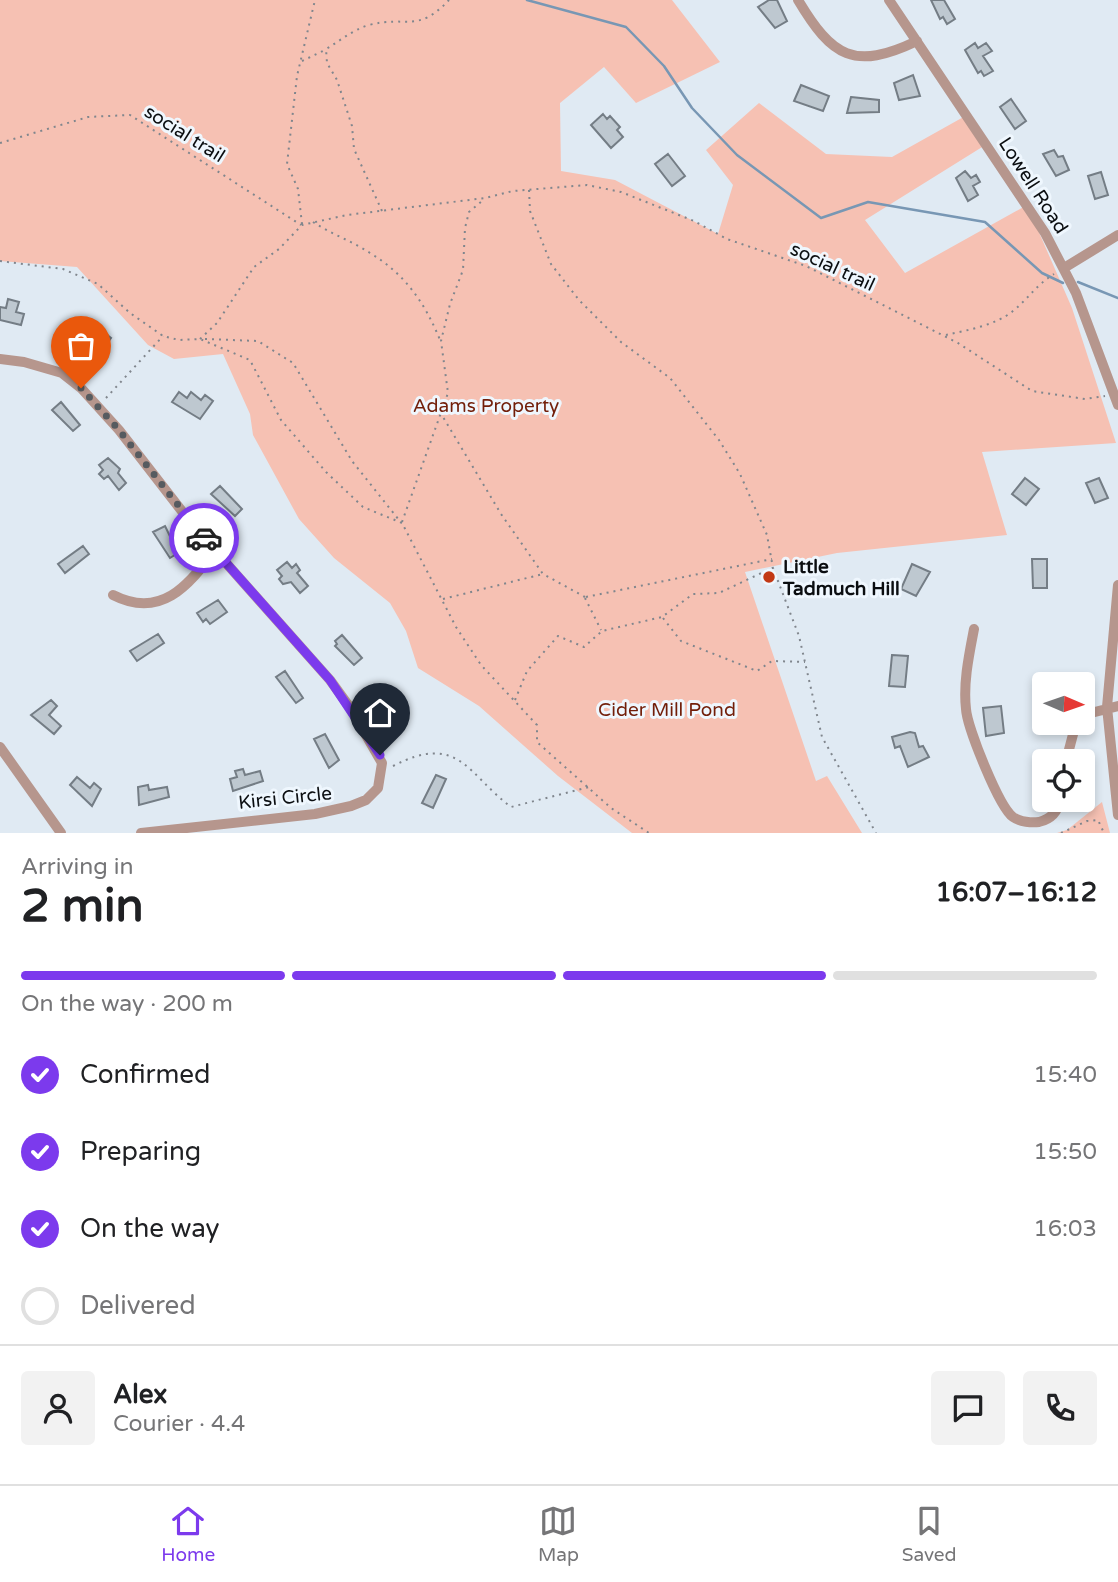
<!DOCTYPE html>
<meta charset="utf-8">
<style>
:root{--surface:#fff;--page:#f2f2f2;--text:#202124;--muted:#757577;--line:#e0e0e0;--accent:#7c3aed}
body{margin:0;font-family:"Varela Round",sans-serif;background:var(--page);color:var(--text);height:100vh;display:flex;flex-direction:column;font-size:26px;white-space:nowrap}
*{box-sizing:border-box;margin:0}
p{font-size:23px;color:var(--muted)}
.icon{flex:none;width:38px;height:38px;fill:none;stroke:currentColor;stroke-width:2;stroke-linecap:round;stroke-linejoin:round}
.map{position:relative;height:833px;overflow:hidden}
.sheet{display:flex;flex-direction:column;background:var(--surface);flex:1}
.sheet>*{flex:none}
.needle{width:46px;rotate:92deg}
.fabs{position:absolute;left:1032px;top:672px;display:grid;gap:14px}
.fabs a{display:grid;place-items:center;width:63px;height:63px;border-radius:7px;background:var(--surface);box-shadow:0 4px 10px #0003;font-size:35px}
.pin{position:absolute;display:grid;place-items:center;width:60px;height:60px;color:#fff;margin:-72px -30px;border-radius:50% 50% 50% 0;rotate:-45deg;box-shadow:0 0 7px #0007}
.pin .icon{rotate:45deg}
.courier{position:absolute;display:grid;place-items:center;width:70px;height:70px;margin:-35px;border:5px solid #7c3aed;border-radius:50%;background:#fff;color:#222;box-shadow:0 2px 9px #0007}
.head em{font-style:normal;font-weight:700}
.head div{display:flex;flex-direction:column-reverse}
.head{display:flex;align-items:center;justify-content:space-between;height:119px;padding:0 21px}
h1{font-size:46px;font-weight:700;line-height:52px}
.bar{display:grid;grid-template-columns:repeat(4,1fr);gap:10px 7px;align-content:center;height:84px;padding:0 21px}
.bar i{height:9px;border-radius:5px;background:var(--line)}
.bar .on{background:var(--accent)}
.bar p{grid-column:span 4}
.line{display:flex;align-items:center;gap:18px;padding:0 21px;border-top:2px solid var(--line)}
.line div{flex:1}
.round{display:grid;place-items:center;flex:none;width:74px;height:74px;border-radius:7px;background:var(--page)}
ol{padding:0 21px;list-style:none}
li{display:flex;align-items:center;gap:21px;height:77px}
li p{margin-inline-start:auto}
li .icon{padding:7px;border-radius:50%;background:var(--accent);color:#fff;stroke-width:4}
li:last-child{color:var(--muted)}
li i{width:38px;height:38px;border:4px solid var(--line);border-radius:50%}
.menu{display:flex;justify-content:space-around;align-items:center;height:98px;border-top:2px solid var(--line);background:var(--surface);font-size:19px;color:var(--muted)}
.menu a{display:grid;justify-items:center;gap:4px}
.menu .on{color:var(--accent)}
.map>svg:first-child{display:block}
</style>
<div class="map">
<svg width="1118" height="833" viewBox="0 0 1118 833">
<rect width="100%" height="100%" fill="#e0eaf3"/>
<path fill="#f6c1b3" d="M0,0H672L720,62L636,103L604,67L560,103L561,171L615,180L718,234L733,185L706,150L759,103L826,154L892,157L967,115L987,144L865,220L905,273L1027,205L1072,308L1116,443L982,452L1007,535L837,553L745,572L816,781L827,776L862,833H632L558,776L479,706L418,668L406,631L390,603L334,558L299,519L253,435L250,414L223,354L174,359L148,345L77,267L0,261Z
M1102,802L1110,833H1057L1067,830Z"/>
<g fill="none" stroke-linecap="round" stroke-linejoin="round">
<path stroke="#7897b4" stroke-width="2.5" d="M527,0L626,27L664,66L692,108L737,155L821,218L868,202L985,222L1042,273L1063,283
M1078,282L1118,298"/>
</g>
<path fill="#bec8d0" stroke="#747d85" stroke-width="2" d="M769,0H777L787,21L775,28L758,7Z
M931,0H944L955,19L947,24L943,17L940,19Z
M975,43L978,48L986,43L992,51L983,56L993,71L984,76L981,71L978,73L965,50Z
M913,75L920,96L899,100L894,83Z
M801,85L829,96L823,111L794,101Z
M851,97L879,100V112L847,113Z
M1011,99L1026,121L1015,129L1000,107Z
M603,114L607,119L610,116L620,127L617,130L623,137L611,148L591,125Z
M1054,150L1058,157L1063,156L1069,170L1056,176L1043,154Z
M668,154L685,176L672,186L655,164Z
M965,171L971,178L976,175L980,182L973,186L978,195L968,201L956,178Z
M1101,172L1108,195L1095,199L1088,176Z
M8,299L19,302L16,312L24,314L21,325L0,320V307L6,308Z
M87,319L111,338L103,349L81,328Z
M179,392L187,398L191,392L201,400L205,395L213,401L200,419L172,402Z
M61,402L80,425L73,431L52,410Z
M108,458L120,469L118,473L126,483L119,490L108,476L104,479L99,474L103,470L99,465Z
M1025,478L1039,489L1026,505L1012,494Z
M1099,478L1108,498L1095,503L1086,483Z
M220,486L242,509L235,516L211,494Z
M165,526L178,553L170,558L153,532Z
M83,546L89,554L65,573L58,564Z
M1032,559H1047V588H1033Z
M287,562L292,568L296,564L300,570L297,573L308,586L300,593L291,582L283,584L279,579L282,576L277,570Z
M912,564L930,572L916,596L901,589Z
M218,600L227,612L210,624L206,619L203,622L197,613Z
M158,634L164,643L137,661L130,651Z
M342,635L362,658L354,665L335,646L337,644L335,641Z
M892,655L908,656L905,687L889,686Z
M285,671L303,698L296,703L276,677Z
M383,690L402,716L391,724L374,697Z
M51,700L57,706L49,715L61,726L54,734L31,715Z
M1001,706L1004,733L986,736L983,708Z
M910,732L915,733L919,747L923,746L929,757L908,767L900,746L895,748L892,737Z
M325,734L339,760L329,768L314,739Z
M243,769L245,775L260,771L263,781L233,791L230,779L237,777L235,771Z
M436,775L446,779L433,808L422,803Z
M77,777L90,788L94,783L101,789L92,806L70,785Z
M148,785L149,790L167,787L169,797L139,805L138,787Z"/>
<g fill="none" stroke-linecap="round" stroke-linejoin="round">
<path stroke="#80868d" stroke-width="2" stroke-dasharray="2 5" stroke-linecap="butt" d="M302,61L325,50
M0,143L88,117L130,115L301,225
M529,190L530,211L551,264L579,300L621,342L670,378L719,440L740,474L767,535L773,568L799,636L822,737L876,833
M382,211L354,149L352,126L337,80L327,63L326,49C340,41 352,30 369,25C407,15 417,34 449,0
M313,222C331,234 352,241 370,253C405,274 425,303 440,340
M302,224L298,189L287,164L297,76L315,0
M0,261L63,269L98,284L130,313L163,336L179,340L200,339L250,360L281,420L326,472L363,507L402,523L456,627L481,665L537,725V742L611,808L649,833
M946,335C968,330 996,325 1013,311C1029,298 1035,286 1054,274
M200,339L217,323L254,267L279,249L302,225L347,215L485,198L513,191L587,185L621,192L694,221L727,239L806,266L958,343L1032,391L1085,399L1105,396
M205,339L258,341L293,363L352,461L399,520
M106,398L163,336
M440,412L501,514L543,574L585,597
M402,522L448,393L441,341L450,304L463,270L465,228L469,212L482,201
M586,597L772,559
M585,598L601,630
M443,599L543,574
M663,618L681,641L757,671L772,661L805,662
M515,700L527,671L558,636L584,647L602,631L662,617L693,594L719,593L772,568
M393,766C459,732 467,774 511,807L589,787
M1061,833L1087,821L1098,820L1104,833"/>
<path stroke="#b6968d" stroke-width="10" d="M798,0C832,57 854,71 917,41
M889,0L1045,233L1076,293L1118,405
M1064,268L1118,235
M0,359L24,362L62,373L81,388L119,430L195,528L330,680L351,709L382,763L378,788L366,800L351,806L315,814L141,833
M1118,585L1107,707L1118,815
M113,595C160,619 188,587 215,550
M974,629C969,655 963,683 966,709C967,727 999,807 1013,817C1020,822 1032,823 1039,822C1051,819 1058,811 1060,800
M1083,715L1118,706
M0,747L61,833
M1066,761L1076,723"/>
</g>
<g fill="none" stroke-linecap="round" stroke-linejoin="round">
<path stroke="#565b60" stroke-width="7" stroke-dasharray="0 12.6" d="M81,388L119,430L204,538"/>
<path stroke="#7c3aed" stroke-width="9" d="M204,538L330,680L380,755"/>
</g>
<circle fill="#c23915" stroke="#eff7fe" stroke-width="2.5" cx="769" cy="577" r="7"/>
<g text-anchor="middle" stroke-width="6" stroke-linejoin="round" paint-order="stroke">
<g font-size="19" fill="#0b0e11" stroke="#eff7fe">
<text transform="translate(185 133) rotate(32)" y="7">social trail</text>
<text transform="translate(1034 185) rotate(57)" y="7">Lowell Road</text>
<text transform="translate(833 266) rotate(25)" y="7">social trail</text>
<text transform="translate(285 797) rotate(-6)" y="7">Kirsi Circle</text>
</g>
<g font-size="19" fill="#721e09" stroke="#eff7fe">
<text x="486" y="412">Adams Property</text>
<text x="667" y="716">Cider Mill Pond</text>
</g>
<g font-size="19" font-weight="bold" fill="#0b0e11" stroke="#eff7fe" text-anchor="start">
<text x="783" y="573">Little<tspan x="783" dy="22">Tadmuch Hill</tspan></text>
</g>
</g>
</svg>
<div class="fabs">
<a><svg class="needle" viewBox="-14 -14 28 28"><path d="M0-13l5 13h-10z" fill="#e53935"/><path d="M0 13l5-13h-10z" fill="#757577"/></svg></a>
<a><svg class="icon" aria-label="locate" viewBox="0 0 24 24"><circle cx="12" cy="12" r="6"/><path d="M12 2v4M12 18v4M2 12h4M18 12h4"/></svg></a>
</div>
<div class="pin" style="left:81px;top:388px;background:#ea580c"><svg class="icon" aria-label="bag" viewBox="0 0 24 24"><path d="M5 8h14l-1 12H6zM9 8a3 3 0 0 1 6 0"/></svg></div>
<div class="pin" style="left:380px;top:755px;background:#1f2937"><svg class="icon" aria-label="home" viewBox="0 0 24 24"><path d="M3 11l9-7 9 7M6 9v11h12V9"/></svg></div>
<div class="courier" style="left:204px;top:538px"><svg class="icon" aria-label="car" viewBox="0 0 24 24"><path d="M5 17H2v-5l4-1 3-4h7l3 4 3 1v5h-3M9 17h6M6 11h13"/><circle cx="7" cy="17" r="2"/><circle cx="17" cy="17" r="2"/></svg></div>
</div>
<section class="sheet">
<div class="head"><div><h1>2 min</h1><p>Arriving in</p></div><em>16:07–16:12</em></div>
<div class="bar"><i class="on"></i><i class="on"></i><i class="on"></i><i></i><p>On the way · 200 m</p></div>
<ol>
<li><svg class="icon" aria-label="check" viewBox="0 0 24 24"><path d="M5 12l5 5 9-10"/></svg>Confirmed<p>15:40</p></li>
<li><svg class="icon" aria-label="check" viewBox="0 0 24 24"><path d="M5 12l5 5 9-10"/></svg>Preparing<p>15:50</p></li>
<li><svg class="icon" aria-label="check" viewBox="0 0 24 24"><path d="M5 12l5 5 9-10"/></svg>On the way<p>16:03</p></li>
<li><i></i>Delivered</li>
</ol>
<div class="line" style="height:126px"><a class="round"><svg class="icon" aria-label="person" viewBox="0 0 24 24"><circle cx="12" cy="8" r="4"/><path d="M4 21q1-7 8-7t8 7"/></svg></a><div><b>Alex</b><p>Courier · 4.4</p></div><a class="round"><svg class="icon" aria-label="chat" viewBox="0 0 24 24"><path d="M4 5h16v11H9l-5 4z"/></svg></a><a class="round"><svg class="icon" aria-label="phone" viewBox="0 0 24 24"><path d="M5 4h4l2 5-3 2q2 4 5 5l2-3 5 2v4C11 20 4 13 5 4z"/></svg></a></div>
</section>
<nav class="menu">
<a class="on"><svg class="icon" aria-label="home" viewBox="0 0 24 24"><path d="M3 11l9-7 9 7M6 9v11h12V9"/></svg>Home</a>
<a><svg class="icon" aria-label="map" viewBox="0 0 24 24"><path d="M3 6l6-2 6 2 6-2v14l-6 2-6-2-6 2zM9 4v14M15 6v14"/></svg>Map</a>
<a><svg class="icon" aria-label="saved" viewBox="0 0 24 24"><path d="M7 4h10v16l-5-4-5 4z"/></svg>Saved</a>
</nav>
